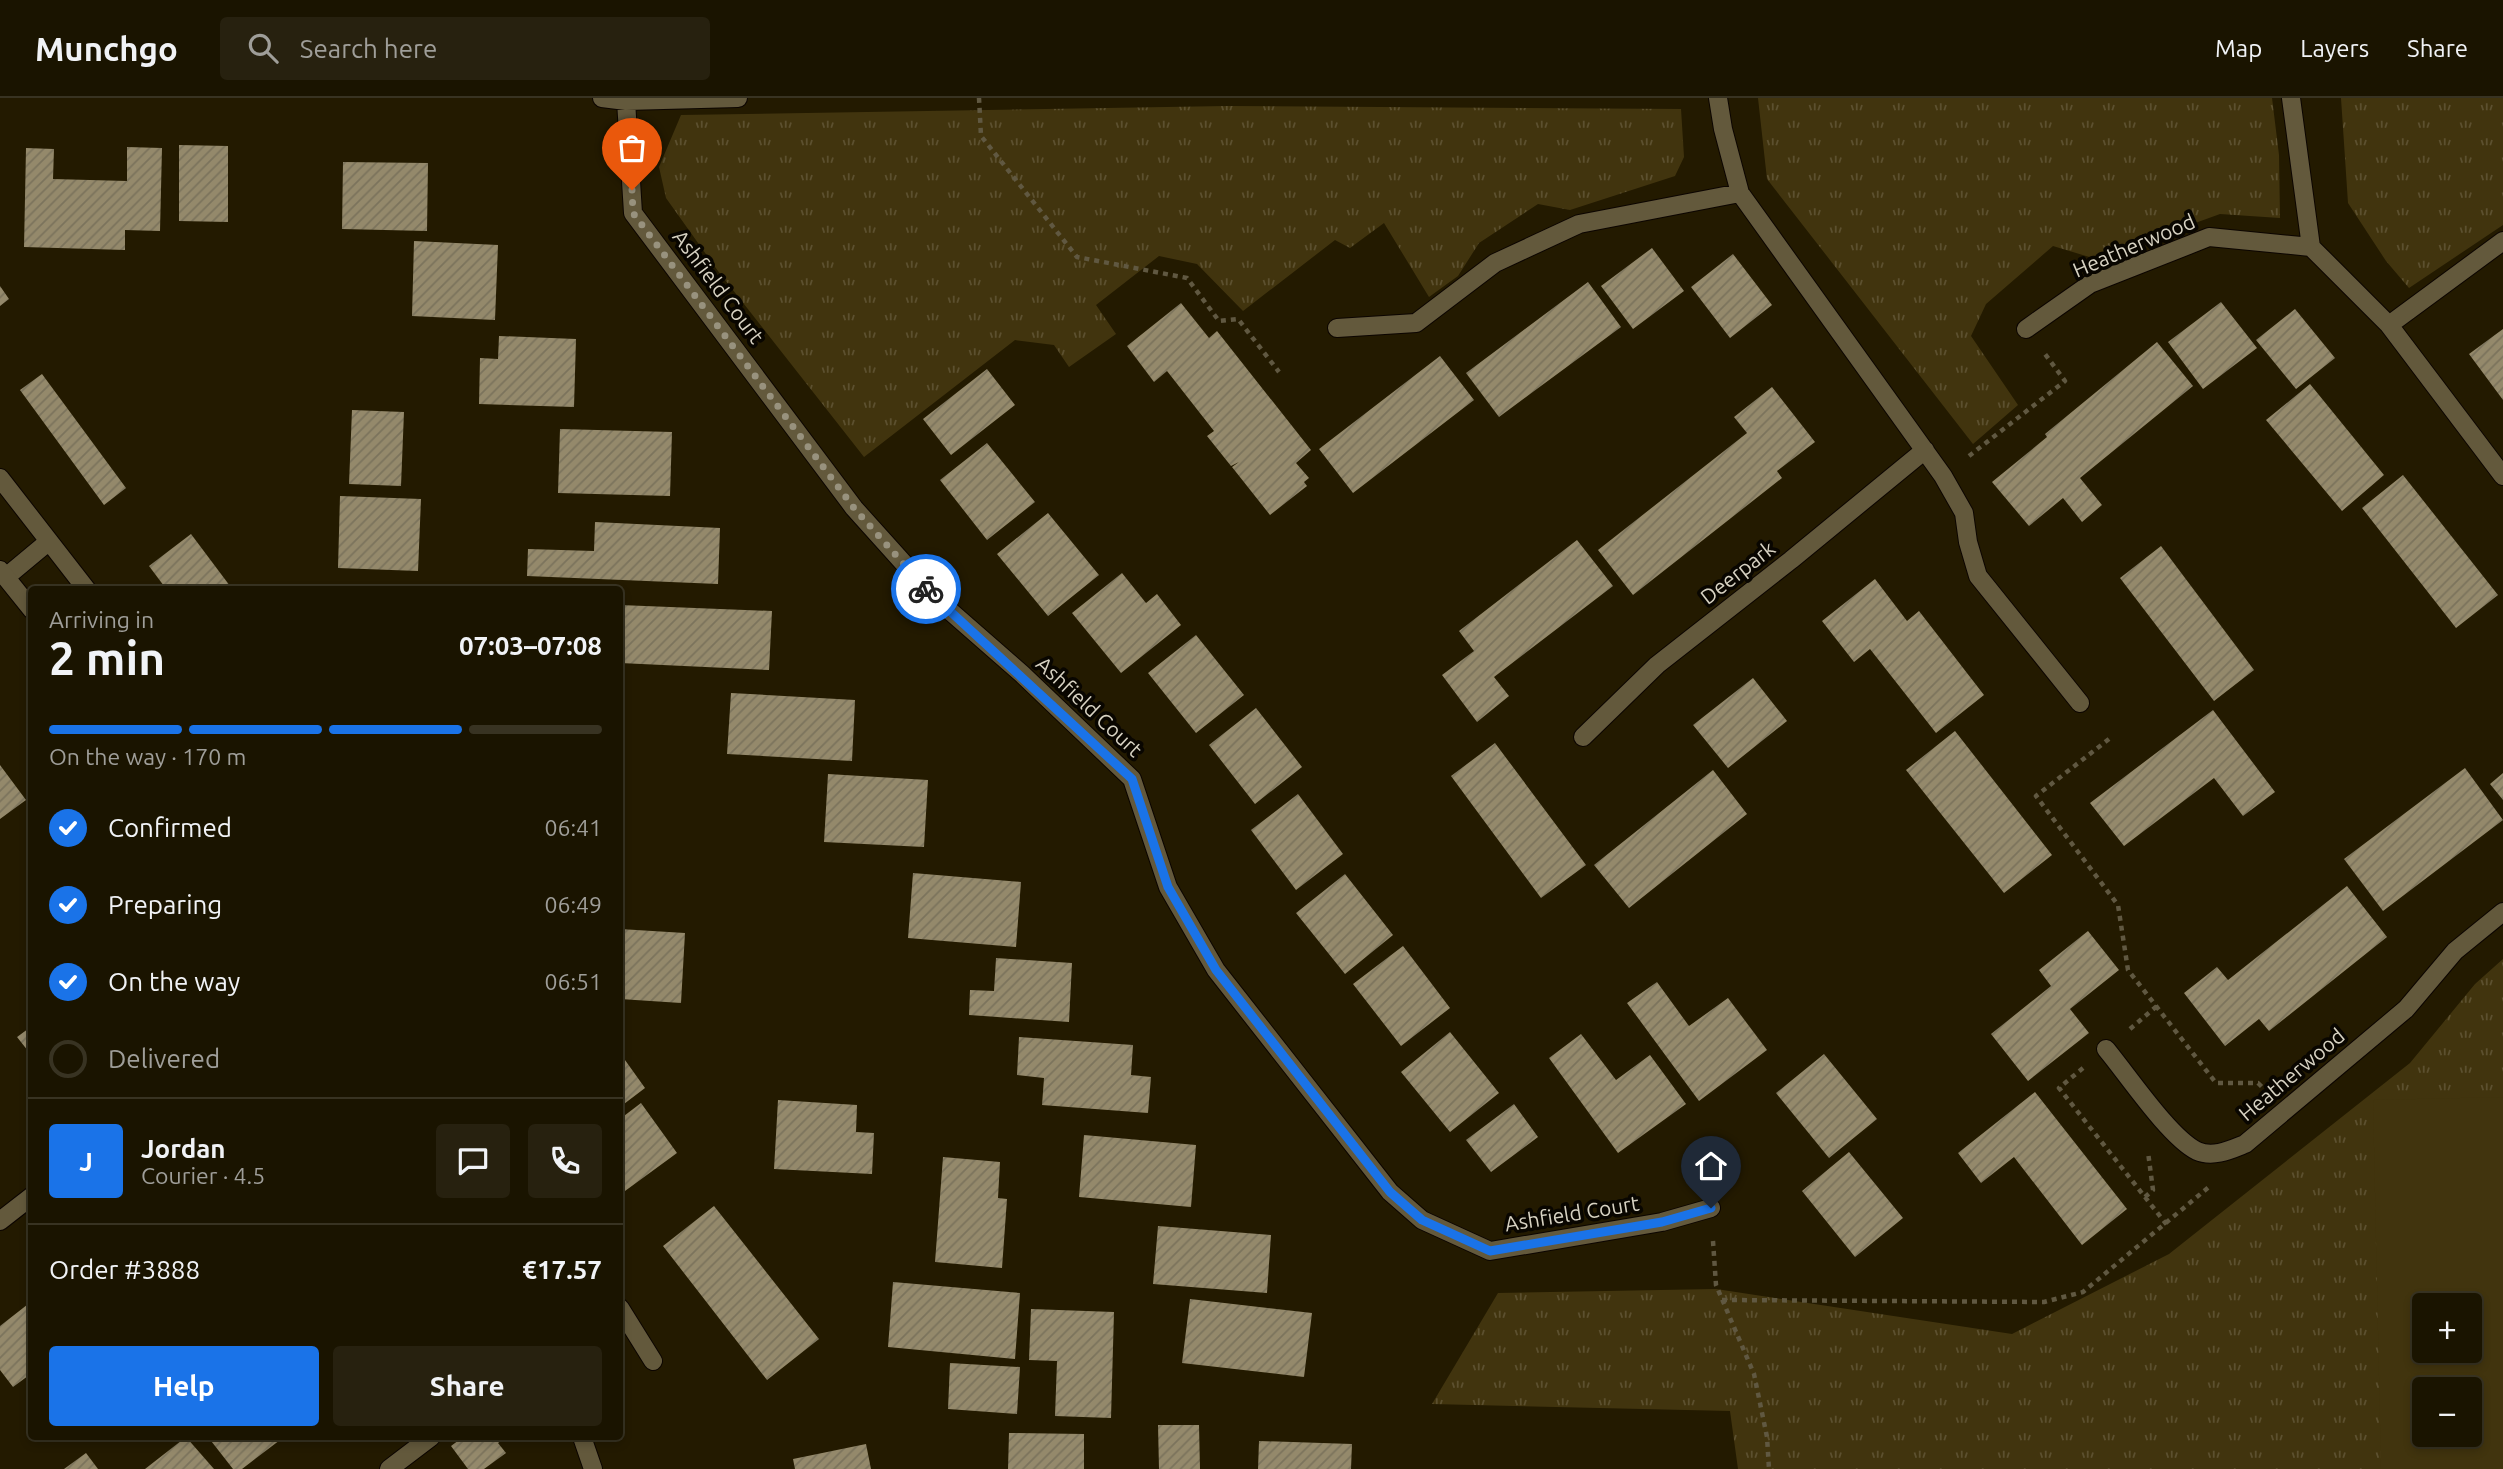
<!DOCTYPE html>
<meta charset="utf-8">
<style>
:root{--surface:#1a1400;--page:#27210f;--text:#f1f3f6;--muted:#9f9e99;--line:#383322;--accent:#1a73e8}
body{margin:0;font-family:Ubuntu,sans-serif;background:var(--page);color:var(--text);height:100vh;display:flex;flex-direction:column;font-size:26px;white-space:nowrap}
*{box-sizing:border-box;margin:0}
p{font-size:23px;color:var(--muted)}
.icon{flex:none;width:38px;height:38px;fill:none;stroke:currentColor;stroke-width:2;stroke-linecap:round;stroke-linejoin:round}
.map{position:relative;flex:1;overflow:hidden}
.drawer{position:absolute;left:28px;top:488px;width:595px;height:854px;display:flex;flex-direction:column;background:var(--surface);border-radius:7px;box-shadow:0 4px 10px #0003,0 0 0 2px var(--line)}
.drawer>*{flex:none}
.buttons{position:absolute;left:2412px;top:1195px;display:grid;gap:14px}
.buttons a{display:grid;place-items:center;width:70px;height:70px;border-radius:7px;background:var(--surface);box-shadow:0 4px 10px #0003,0 0 0 2px var(--line);font-size:35px}
.pin{position:absolute;display:grid;place-items:center;width:60px;height:60px;color:#fff;margin:-72px -30px;border-radius:50% 50% 50% 0;rotate:-45deg;box-shadow:0 0 7px #0007}
.pin .icon{rotate:45deg}
.courier{position:absolute;display:grid;place-items:center;width:70px;height:70px;margin:-35px;border:5px solid #1a73e8;border-radius:50%;background:#fff;color:#222;box-shadow:0 2px 9px #0007}
.headline em{font-style:normal;font-weight:600}
.headline div{display:flex;flex-direction:column-reverse}
.headline{display:flex;align-items:center;justify-content:space-between;height:119px;padding:0 21px}
h1{font-size:46px;font-weight:600;line-height:52px}
.bar{display:grid;grid-template-columns:repeat(4,1fr);gap:10px 7px;align-content:center;height:84px;padding:0 21px}
.bar i{height:9px;border-radius:5px;background:var(--line)}
.bar .active{background:var(--accent)}
.bar p{grid-column:span 4}
.line{display:flex;align-items:center;gap:18px;padding:0 21px;border-top:2px solid var(--line)}
.line div{flex:1}
.round{display:grid;place-items:center;flex:none;width:74px;height:74px;border-radius:7px;background:var(--page)}
ol{padding:0 21px;list-style:none}
li{display:flex;align-items:center;gap:21px;height:77px}
li p{margin-inline-start:auto}
li .icon{padding:7px;border-radius:50%;background:var(--accent);color:#fff;stroke-width:4}
li:last-child{color:var(--muted)}
li i{width:38px;height:38px;border:4px solid var(--line);border-radius:50%}
.action{display:flex;gap:14px;margin-top:auto;padding:14px 21px}
.action a{flex:1;height:80px;border-radius:7px;background:var(--accent);color:#fff;font-size:28px;font-weight:600;line-height:80px;text-align:center}
.action a+a{background:var(--page);color:var(--text)}
header{display:flex;align-items:center;gap:42px;box-sizing:border-box;height:98px;padding:0 35px;background:var(--surface);border-bottom:2px solid var(--line)}
header strong{font-size:33px}
nav{display:flex;gap:38px;margin-inline-start:auto;font-size:24px}
.search{width:490px;height:63px;background:var(--page);display:flex;align-items:center;gap:18px;box-sizing:border-box;padding:0 24px;border-radius:7px;color:var(--muted);font-size:26px}
.map>svg:first-child{display:block}
</style>
<header>
<strong>Munchgo</strong>
<div class="search"><svg class="icon" aria-label="search" viewBox="0 0 24 24"><circle cx="10" cy="10" r="6"/><path d="M15 15l6 6"/></svg>Search here</div>
<nav><a>Map</a><a>Layers</a><a>Share</a></nav>
</header>
<div class="map">
<svg width="2503" height="1371" viewBox="0 0 2503 1371">
<defs>
<pattern id="grass-tufts" width="24" height="20" patternUnits="userSpaceOnUse" patternTransform="scale(1.75)"><rect width="24" height="20" fill="#41340e"/><path d="M3 7l-1-3M5 7V3M7 7l1-3M15 17l-1-3M17 17v-4M19 17l1-3" fill="none" stroke="#5c502f"/></pattern>
<pattern id="building-hatch" width="6" height="6" patternUnits="userSpaceOnUse" patternTransform="scale(1.75)"><rect width="6" height="6" fill="#94896b"/><path d="M-1 1l2-2M0 6l6-6M5 7l2-2" fill="none" stroke="#7b735c"/></pattern>
</defs>
<rect width="100%" height="100%" fill="#231a00"/>
<path fill="url(#grass-tufts)" fill-rule="evenodd" d="M1758,0H2272L2279,57L2280,120L2220,116L2096,161L2053,148L1986,206L1971,238L2018,307L1973,346L1767,81Z
M2341,0H2503V127L2409,190L2386,163L2348,105Z
M1227,8L1681,11L1684,59L1675,78L1570,112L1538,106L1479,145L1458,178L1429,199L1384,125L1350,150L1335,142L1243,213L1197,166L1159,158L1096,207L1116,236L1069,269L1054,247L1015,242L864,359L718,173L666,100L659,69L681,17Z
M2503,861V1371H1738L1730,1313L1432,1306L1498,1195L1716,1191L2012,1236L2169,1156L2410,965L2475,886ZM2424,1208H2469V1253H2424ZM2424,1292H2469V1337H2424Z"/>
<path fill="#41340e" fill-rule="evenodd" d="M2503,999V1371H2381L2373,1002ZM2424,1208H2469V1253H2424ZM2424,1292H2469V1337H2424Z"/>
<path fill="url(#building-hatch)" d="M179,47L228,48V124L179,123Z
M127,49L162,50L160,133L125,132V152L24,149L26,50L54,51L53,81L127,83Z
M343,64L428,65L427,133L342,131Z
M414,143L498,147L495,222L412,218Z
M1652,150L1684,193L1633,231L1601,188Z
M1733,156L1772,207L1730,240L1691,189Z
M1588,184L1621,229L1499,319L1466,275Z
M0,188L9,201L0,208Z
M2221,204L2257,250L2203,291L2168,244Z
M1181,205L1209,240L1217,233L1311,352L1296,365L1309,380L1304,384L1307,388L1270,417L1232,369L1239,364L1231,368L1207,338L1214,333L1167,273L1154,284L1127,248Z
M2295,211L2335,260L2296,291L2256,242Z
M2503,231V302L2469,256Z
M499,238L576,241L574,309L479,306L480,260L498,261Z
M2157,244L2193,288L2080,380L2102,407L2082,424L2063,400L2029,428L1992,384L2047,339L2045,336Z
M1440,258L1474,302L1353,395L1319,351Z
M987,271L1015,307L951,357L923,321Z
M42,276L126,390L104,407L20,292Z
M2310,286L2384,377L2342,413L2266,322Z
M1772,289L1815,344L1777,373L1782,380L1633,497L1598,452L1747,335L1734,319Z
M352,312L404,314L401,388L349,386Z
M560,331L672,334L670,398L558,395Z
M987,345L1035,404L987,442L940,382Z
M2403,377L2498,497L2456,530L2362,410Z
M340,398L421,401L418,473L338,470Z
M1048,415L1099,477L1048,518L997,456Z
M595,424L720,430L718,486L527,478L528,451L594,453Z
M191,436L233,492H167L149,468Z
M1577,442L1613,488L1494,579L1509,598L1477,624L1442,577L1474,553L1459,533Z
M2161,448L2254,572L2214,603L2120,480Z
M1122,475L1146,505L1157,496L1181,527L1121,575L1072,515Z
M1875,481L1907,523L1919,513L1984,597L1936,635L1870,551L1854,564L1822,523Z
M438,486L508,490V492H437Z
M620,507L772,513L769,572L620,565Z
M1196,537L1244,597L1196,635L1148,575Z
M1753,580L1787,623L1728,670L1693,627Z
M731,595L855,602L852,663L727,656Z
M1256,610L1302,669L1255,706L1209,647Z
M2213,612L2275,694L2243,718L2214,680L2124,748L2090,705Z
M1955,633L2052,757L2004,795L1906,672Z
M1495,645L1586,767L1541,800L1451,678Z
M0,667L26,702L0,721Z
M2465,670L2503,722L2383,813L2344,761Z
M1713,672L1747,716L1629,810L1594,767Z
M2503,675V702L2490,686Z
M828,676L928,682L924,749L824,744Z
M1298,696L1343,756L1296,792L1251,732Z
M913,775L1021,784L1016,849L908,840Z
M1345,776L1393,837L1345,876L1296,815Z
M2347,788L2387,839L2269,933L2259,921L2225,948L2184,895L2217,869L2228,882Z
M620,831L685,835L681,905L620,901Z
M2088,833L2119,872L2070,911L2089,935L2028,983L1991,936L2051,888L2039,872Z
M1403,848L1450,910L1401,948L1353,886Z
M996,860L1072,865L1069,924L969,917L970,892L994,893Z
M1657,884L1689,928L1728,900L1767,952L1699,1003L1627,905Z
M32,928V958L17,939Z
M1450,934L1499,995L1450,1034L1401,974Z
M1581,936L1616,982L1650,957L1686,1006L1618,1055L1549,960Z
M1019,939L1133,947L1131,977L1151,979L1148,1015L1042,1007L1044,980L1017,977Z
M620,955L645,990L620,1009Z
M1824,956L1877,1021L1829,1060L1776,995Z
M2035,994L2127,1111L2082,1147L2014,1059L1981,1085L1958,1055Z
M778,1002L857,1007L856,1034L874,1035L872,1076L774,1071Z
M641,1005L677,1055L625,1093L620,1086V1021Z
M1514,1006L1538,1039L1491,1074L1466,1042Z
M1084,1037L1196,1047L1191,1109L1079,1099Z
M1849,1054L1903,1120L1855,1159L1802,1093Z
M943,1059L1000,1064L998,1100L1007,1101L1002,1170L935,1164Z
M714,1108L819,1241L767,1282L663,1148Z
M1158,1128L1271,1137L1267,1195L1153,1186Z
M893,1184L1020,1195L1015,1261L888,1249Z
M1190,1201L1312,1215L1304,1279L1182,1265Z
M32,1203V1275L13,1289L0,1272V1228Z
M1031,1211L1114,1214L1111,1320L1055,1318L1057,1263L1029,1262Z
M950,1265L1020,1269L1017,1316L948,1311Z
M1158,1327H1199L1200,1371H1159Z
M1009,1335L1084,1336V1371H1008Z
M186,1339L214,1371H145Z
M208,1339H284L242,1371H233Z
M463,1339H506L498,1345L506,1355L484,1371H468L451,1348Z
M1259,1343L1352,1346L1351,1371H1258Z
M866,1346L871,1371H795L793,1361Z
M86,1355L98,1371H64Z"/>
<g fill="none" stroke-linecap="round" stroke-linejoin="round">
<g stroke="#0c0500" stroke-width="20">
<path id="street" d="M602,0L626,3L738,0
M1718,0L1723,31L1740,95L1943,378L1964,415L1968,444L1978,478L2080,605
M2291,0L2311,149
M626,3L633,115L854,410L934,499L1022,576L1132,681L1168,789L1216,872L1390,1094L1422,1122L1490,1153L1662,1124L1711,1110
M2389,227L2503,143
M1337,230L1416,225L1495,165L1579,126L1740,95
M2026,231L2090,186L2209,139L2311,149L2389,227L2503,378
M0,380L87,492
M6,479L48,444
M1583,639L1657,567L1791,462L1925,352
M2106,951C2127,976 2169,1039 2197,1053C2213,1060 2230,1052 2245,1046L2406,911L2455,853L2503,814
M0,1123L32,1098
M620,1210L653,1263
M389,1371L431,1339"/>
</g>
<g stroke="#0c0500" stroke-width="20">
<path id="secondary" d="M0,472L32,512
M582,1339L593,1371"/>
</g>
<path stroke="#605841" stroke-width="4.5" stroke-dasharray="5 5" stroke-linecap="butt" d="M979,0L981,38L1077,159L1187,180L1219,223L1238,221L1279,274
M1969,358L2065,283L2045,256
M2109,641L2036,698L2118,807L2128,872L2216,985H2258L2264,991
M2130,931L2157,908
M2083,970L2059,990L2167,1127
M2145,1099L2153,1092L2148,1054
M1713,1143L1716,1187L1754,1276L1767,1339L1769,1371
M1722,1202L2044,1204L2083,1194L2210,1088"/>
<use href="#street" stroke="#63593c" stroke-width="18"/>
<use href="#secondary" stroke="#63593c" stroke-width="18"/>
</g>
<g fill="none" stroke-linecap="round" stroke-linejoin="round">
<path stroke="#98927e" stroke-width="7" stroke-dasharray="0 12.6" d="M632,92L633,115L854,410L926,491"/>
<path stroke="#1a73e8" stroke-width="9" d="M926,491L1132,681L1168,789L1216,872L1390,1094L1422,1122L1490,1153L1662,1124L1711,1110"/>
</g>
<g text-anchor="middle" stroke-width="7" stroke-linejoin="round" paint-order="stroke">
<g font-size="21" fill="#d7d2c2" stroke="#090600">
<text transform="translate(2134 148) rotate(-23)" y="7">Heatherwood</text>
<text transform="translate(718 189) rotate(53)" y="7">Ashfield Court</text>
<text transform="translate(1738 475) rotate(-38)" y="7">Deerpark</text>
<text transform="translate(1089 609) rotate(43)" y="7">Ashfield Court</text>
<text transform="translate(2292 977) rotate(-40)" y="7">Heatherwood</text>
<text transform="translate(1572 1116) rotate(-9)" y="7">Ashfield Court</text>
</g>
</g>
</svg>
<div class="buttons">
<a>+</a>
<a>−</a>
</div>
<div class="pin" style="left:632px;top:92px;background:#ea580c"><svg class="icon" aria-label="bag" viewBox="0 0 24 24"><path d="M5 8h14l-1 12H6zM9 8a3 3 0 0 1 6 0"/></svg></div>
<div class="pin" style="left:1711px;top:1110px;background:#1f2937"><svg class="icon" aria-label="home" viewBox="0 0 24 24"><path d="M3 11l9-7 9 7M6 9v11h12V9"/></svg></div>
<div class="courier" style="left:926px;top:491px"><svg class="icon" aria-label="bike" viewBox="0 0 24 24"><circle cx="6" cy="16" r="4"/><circle cx="18" cy="16" r="4"/><path d="M6 16l4-8h5l3 8M10 8l3 8H6M13 5h3"/></svg></div>
<section class="drawer">
<div class="headline"><div><h1>2 min</h1><p>Arriving in</p></div><em>07:03–07:08</em></div>
<div class="bar"><i class="active"></i><i class="active"></i><i class="active"></i><i></i><p>On the way · 170 m</p></div>
<ol>
<li><svg class="icon" aria-label="check" viewBox="0 0 24 24"><path d="M5 12l5 5 9-10"/></svg>Confirmed<p>06:41</p></li>
<li><svg class="icon" aria-label="check" viewBox="0 0 24 24"><path d="M5 12l5 5 9-10"/></svg>Preparing<p>06:49</p></li>
<li><svg class="icon" aria-label="check" viewBox="0 0 24 24"><path d="M5 12l5 5 9-10"/></svg>On the way<p>06:51</p></li>
<li><i></i>Delivered</li>
</ol>
<div class="line" style="height:126px"><b class="round" style="background:var(--accent);color:#fff">J</b><div><b>Jordan</b><p>Courier · 4.5</p></div><a class="round"><svg class="icon" aria-label="chat" viewBox="0 0 24 24"><path d="M4 5h16v11H9l-5 4z"/></svg></a><a class="round"><svg class="icon" aria-label="phone" viewBox="0 0 24 24"><path d="M5 4h4l2 5-3 2q2 4 5 5l2-3 5 2v4C11 20 4 13 5 4z"/></svg></a></div>
<div class="line" style="height:91px"><div>Order #3888</div><b>€17.57</b></div>
<div class="action"><a>Help</a><a>Share</a></div>
</section>
</div>
